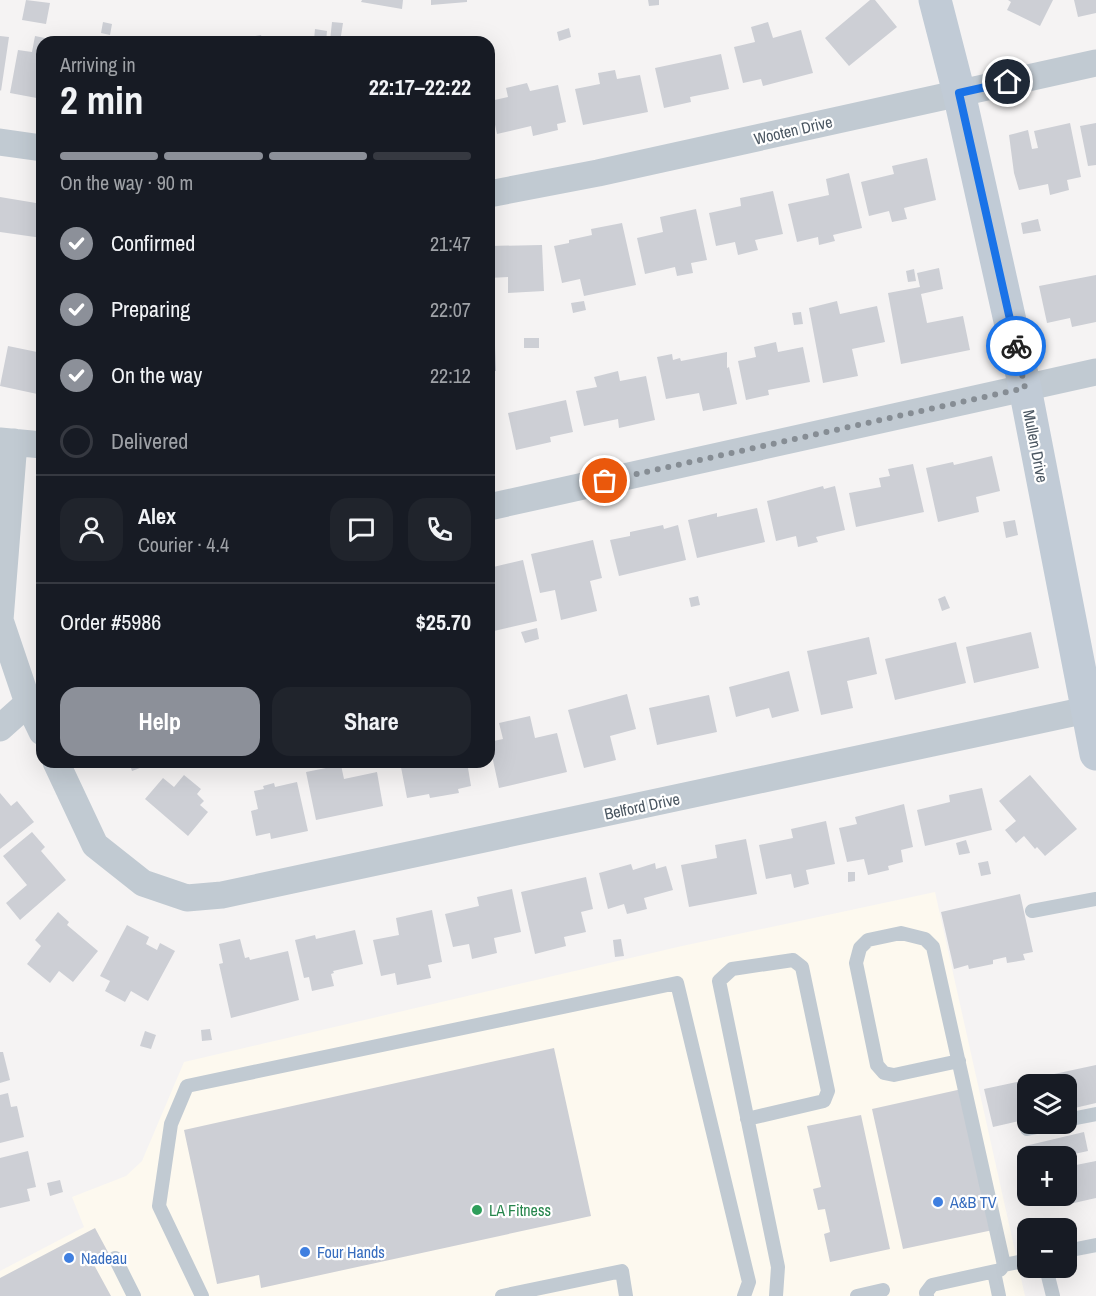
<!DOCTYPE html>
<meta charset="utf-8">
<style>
:root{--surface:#171b24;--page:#20242c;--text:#f1f3f6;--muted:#9ea1a6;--line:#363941;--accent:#8c9099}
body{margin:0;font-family:"Archivo Narrow",sans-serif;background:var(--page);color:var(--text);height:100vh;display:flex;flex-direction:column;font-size:22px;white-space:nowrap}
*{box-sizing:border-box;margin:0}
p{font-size:20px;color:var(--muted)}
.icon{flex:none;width:33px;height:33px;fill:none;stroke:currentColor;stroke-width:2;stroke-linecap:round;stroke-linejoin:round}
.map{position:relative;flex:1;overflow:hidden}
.drawer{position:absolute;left:36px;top:36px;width:459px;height:732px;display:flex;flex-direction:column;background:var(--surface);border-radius:18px;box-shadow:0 6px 24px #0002}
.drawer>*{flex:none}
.fabs{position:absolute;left:1017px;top:1074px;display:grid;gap:12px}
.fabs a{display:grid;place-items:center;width:60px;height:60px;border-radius:12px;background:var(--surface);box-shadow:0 6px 24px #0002;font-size:30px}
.pin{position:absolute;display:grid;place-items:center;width:51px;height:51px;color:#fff;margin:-26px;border:3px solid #fff;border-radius:50%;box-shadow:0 2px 6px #0007}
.courier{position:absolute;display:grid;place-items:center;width:60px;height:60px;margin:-30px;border:4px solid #1a73e8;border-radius:50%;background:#fff;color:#222;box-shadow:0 2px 8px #0007}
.summary em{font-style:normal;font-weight:700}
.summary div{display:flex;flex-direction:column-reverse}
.summary{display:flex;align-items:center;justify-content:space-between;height:102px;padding:0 24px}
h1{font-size:39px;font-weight:700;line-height:45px}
.bar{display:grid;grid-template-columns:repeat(4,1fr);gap:9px 6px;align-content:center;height:72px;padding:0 24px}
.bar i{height:8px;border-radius:4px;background:var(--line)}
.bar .current{background:var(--accent)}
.bar p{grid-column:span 4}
.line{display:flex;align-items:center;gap:15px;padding:0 24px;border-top:2px solid var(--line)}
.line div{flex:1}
.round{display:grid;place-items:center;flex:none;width:63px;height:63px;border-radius:18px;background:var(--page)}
ol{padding:0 24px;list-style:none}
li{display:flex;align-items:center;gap:18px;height:66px}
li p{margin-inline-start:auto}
li .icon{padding:6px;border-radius:50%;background:var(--accent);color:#fff;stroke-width:4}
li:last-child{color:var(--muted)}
li i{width:33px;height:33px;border:3px solid var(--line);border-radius:50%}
.action{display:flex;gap:12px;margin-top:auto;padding:12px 24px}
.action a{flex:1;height:69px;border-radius:18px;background:var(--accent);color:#fff;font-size:24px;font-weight:700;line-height:69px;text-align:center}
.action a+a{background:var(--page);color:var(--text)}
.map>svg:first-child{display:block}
</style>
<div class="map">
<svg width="1096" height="1296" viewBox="0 0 1096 1296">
<rect width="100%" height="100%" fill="#f5f3f3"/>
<path fill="#fdf9ef" d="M935,892L1025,1296H0V1271L84,1227L72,1197L126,1176L142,1161L184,1062L682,946Z"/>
<path fill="#cdcfd5" d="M26,0L50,3L46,24L22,20Z
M362,0H403L402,9L361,2Z
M431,0H467V2L431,5Z
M648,0H659V5L649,6Z
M870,0H875L897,27L849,66L825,38Z
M1008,0H1053L1040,26L1007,10L1011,2Z
M1074,0H1096V13L1078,17Z
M103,22L112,24L110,35L101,33Z
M332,22L343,23L340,42L330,41Z
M768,22L773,38L801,30L813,73L763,86L761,79L743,83L734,47L755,42L751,27Z
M569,28L571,37L559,41L557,32Z
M315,29L327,31L326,42L314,40Z
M261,35L263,42H251L250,37Z
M0,36L9,37L1,91L0,90Z
M35,36L60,41L42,42V99L10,93L18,50L32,52Z
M721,54L729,89L690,97L691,102L664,108L655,68Z
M615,70L617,79L640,75L648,112L583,125L575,89L600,84L598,73Z
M527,83L530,91L558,85L566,122L557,124L558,130L533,136L531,126L497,134L490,101L508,97L506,88Z
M1070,123L1081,177L1067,180L1069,190L1050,195L1048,184L1019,190L1014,173L1009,135L1028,130L1032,149L1038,148L1034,131Z
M1096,123V165L1088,166L1080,126Z
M927,158L936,200L904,208L907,219L892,222L889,211L869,216L861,182L894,174L892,166Z
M849,173L862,228L833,235L835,241L819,245L818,237L797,242L788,204L829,195L826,179Z
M773,191L783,234L755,240L758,250L738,255L735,242L716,246L709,213L741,206L740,198Z
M0,197L42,204V238L0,232Z
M696,209L707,260L691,263L693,273L677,276L675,267L645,274L637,238L663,232L660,217Z
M1038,219L1041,231L1023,234L1021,223Z
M622,223L636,285L584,296L580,279L562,283L554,246L569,243V240L592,235L591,229Z
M542,245L544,291L508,293V277L489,278V246Z
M939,268L943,289L921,294L927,323L963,316L970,350L901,364L888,293L920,287L917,273Z
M914,269L916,281L908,282L906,271Z
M1096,275V322L1072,327L1070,318L1047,323L1039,286Z
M584,301L586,310L573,313L571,303Z
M837,301L840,314L877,306L885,342L852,349L858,376L823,383L809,308Z
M801,312L803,324L794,325L792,313Z
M524,338H539V348H524Z
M776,342L778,352L803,347L810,382L768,390L769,395L746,400L738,361L756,357L754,347Z
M8,346L42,353V395L0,386Z
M489,346H495L496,371H489Z
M727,352V368L729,367L737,404L703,411L699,393L666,399L657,357L672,354L673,360L680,358L681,361Z
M618,371L620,381L646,376L655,420L619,428L618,419L584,426L576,391L597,387L594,377Z
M566,400L573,432L550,437L551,442L516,450L508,413Z
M489,419L494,420L492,453H489Z
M992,456L1000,491L976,497L979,512L938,522L926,468L953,462L954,465Z
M913,464L924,512L856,527L849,493L881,487L879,478L890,476L888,469Z
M823,486L824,489L835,486L845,530L816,537L818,542L798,547L796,536L776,541L767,501Z
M757,508L765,542L697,558L688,520L717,513V517Z
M1015,520L1018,535L1006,538L1003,522Z
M663,525L664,529L678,525L686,560L619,576L610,540L630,536V532Z
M593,540L602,578L590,581L597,611L561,620L555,590L540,593L531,554Z
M523,560L537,621L494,631L489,608V568Z
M698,596L700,605L691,607L689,598Z
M945,596L950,608L942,611L938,599Z
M537,628L539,639L525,643L521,632Z
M1031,632L1039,668L974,683L966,647Z
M869,637L877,674L847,681L853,708L821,715L807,651Z
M956,642L966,683L895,700L885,659Z
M789,671L799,711L772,718L769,708L736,717L729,687Z
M627,694L636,729L610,736L616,760L584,768L568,710Z
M709,695L717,732L657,745L649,708Z
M530,716L535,738L557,733L567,772L499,788L489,742L503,739L499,723Z
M129,762H156L132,771Z
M400,762H467L471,786L458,789L459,793L430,798L429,794L407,798Z
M341,765L344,779L377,772L383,806L316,820L306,772Z
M184,775L201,789L197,794L204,801L200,805L208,812L188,836L145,799L163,778L174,787Z
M1030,775L1077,829L1045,856L1037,847L1035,849L1024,836L1016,843L1005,830L1016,821L999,801Z
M297,782L308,831L271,839L270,833L256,836L251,811L258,809L254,791L264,789L263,786L274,783L275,787Z
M982,788L992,830L925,846L917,810L950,802L949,795Z
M0,793L11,806L17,801L34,822L0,849Z
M904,804L913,847L901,850L903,862L888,866L889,870L868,875L864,859L847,862L839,828L857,824L855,817Z
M826,821L835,864L806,870L809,884L794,888L791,874L766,879L759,845L793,838L791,829Z
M32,832L45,847L41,851L66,880L20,920L6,903L27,885L3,856Z
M746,839L757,894L689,907L681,865L717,858L715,845Z
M966,840L970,853L959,855L956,843Z
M988,861L991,874L981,876L978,863Z
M655,863L656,869L666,866L673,890L644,898L647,909L627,914L624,904L608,909L599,873L631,864L633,870Z
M848,872H855V881L848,882Z
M586,877L593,909L581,912L586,932L564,937L566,946L535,954L521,892Z
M512,889L521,932L494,938L497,953L472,959L469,944L453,947L445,914L479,906L477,897Z
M1020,894L1033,952L1023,954L1025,960L1007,963L1006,957L993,960V964L969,969L968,965L954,969L941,912Z
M432,910L442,962L428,965L431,978L397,985L395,973L381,976L373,940L399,935L396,918Z
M58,912L69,922L67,925L98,951L73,982L59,971L50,983L27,964L41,946L35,940Z
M127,925L149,937L146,944L157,950L160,943L175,951L148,1001L131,991L125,1002L105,991L110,981L100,976Z
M355,930L363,964L333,971L334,973L331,974L334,986L312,991L309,977L304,978L295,940L315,935L316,939Z
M240,939L245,958L249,957L250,960L288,951L299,1000L231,1018L219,964L223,963L219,944Z
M621,939L624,956L615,957L613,940Z
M210,1029L212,1040L202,1041L201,1030Z
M145,1031L156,1035L151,1049L140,1046Z
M554,1048L591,1216L261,1288L259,1275L217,1284L184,1130Z
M0,1052H3L10,1080L0,1083Z
M1096,1065V1103L1066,1110V1084H1028V1119L993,1127L984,1089Z
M962,1089L993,1230L903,1249L872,1109Z
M8,1093L11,1107L17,1106L24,1137L0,1143V1095Z
M861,1115L890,1249L830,1262L824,1234L830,1232L825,1209L818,1210L813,1189L821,1187L807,1126Z
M1084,1132L1088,1151L1065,1156H1028L1025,1146Z
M28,1151L36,1187L27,1189L30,1201L0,1208V1158Z
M1096,1161V1198L1065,1205L1064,1202L1061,1203L1059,1198L1052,1199V1197L1056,1196H1066V1167Z
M60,1180L63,1192L50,1196L47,1183Z
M95,1228L109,1254L93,1263L111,1296H0V1278Z"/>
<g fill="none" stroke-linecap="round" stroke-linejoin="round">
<path stroke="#c1cad2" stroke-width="14" d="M1032,911L1096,899
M747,1119L824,1101L828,1091L802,967L793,960L732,969L719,981L778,1267L776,1296
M1066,1120L1096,1114
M1027,1129L1052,1124
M1066,1251L1096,1245
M115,1258L134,1296
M1004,1265L1028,1260
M1046,1268L1053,1296
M994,1272L999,1296
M202,1296L159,1206L171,1124L187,1086L677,983L749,1282L744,1296
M502,1296L622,1271L626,1296
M857,1296L883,1290
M927,1296L926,1293L932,1285L1000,1270L1004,1265L933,947L925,939L901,933L868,940L860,948L856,963L877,1065L884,1073L894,1075L959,1061"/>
<path stroke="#c1cad2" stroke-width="27" d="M0,142L42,148
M489,194L598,173L1096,63
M0,441L42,445
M14,442L0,620L28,703L42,732
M489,507L1096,372
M0,728L28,703
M56,762L95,845L143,883L187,898L222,895L1096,708"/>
<path stroke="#c1cbd6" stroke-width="33" d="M935,0L959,93L1025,388L1096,754"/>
</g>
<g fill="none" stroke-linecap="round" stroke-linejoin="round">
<path stroke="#868d94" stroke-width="6" stroke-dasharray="0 10.8" d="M605,481L1025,388L1016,346"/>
<path stroke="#1a73e8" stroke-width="8" d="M1008,82L959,93L1016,346"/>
</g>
<g fill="#3f7fe0" stroke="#fff" stroke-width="2">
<circle cx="938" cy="1202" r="6"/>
<circle cx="305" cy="1252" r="6"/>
<circle cx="69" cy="1258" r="6"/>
</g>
<circle fill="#2e9e5b" stroke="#fff" stroke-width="2" cx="477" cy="1210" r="6"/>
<g text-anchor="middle" stroke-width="4.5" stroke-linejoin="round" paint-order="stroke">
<g font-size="16" fill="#4a5661" stroke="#fff">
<text transform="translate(793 130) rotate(-13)" y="6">Wooten Drive</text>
<text transform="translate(1036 446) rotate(79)" y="6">Mullen Drive</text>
<text transform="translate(642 806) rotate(-12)" y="6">Belford Drive</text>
</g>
<g font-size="16" fill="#366cbe" stroke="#fff" text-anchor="start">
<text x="950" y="1208">A&amp;B TV</text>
<text x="317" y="1258">Four Hands</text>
<text x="81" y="1264">Nadeau</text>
</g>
<g font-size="16" fill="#27864d" stroke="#fff" text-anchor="start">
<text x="489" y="1216">LA Fitness</text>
</g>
</g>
</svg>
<div class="fabs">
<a><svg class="icon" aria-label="layers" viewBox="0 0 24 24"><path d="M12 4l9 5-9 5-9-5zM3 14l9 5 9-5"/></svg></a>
<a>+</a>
<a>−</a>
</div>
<div class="pin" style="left:605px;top:481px;background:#ea580c"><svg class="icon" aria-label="bag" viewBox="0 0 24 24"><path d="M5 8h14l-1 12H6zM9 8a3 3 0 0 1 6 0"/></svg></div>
<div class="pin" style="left:1008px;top:82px;background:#1f2937"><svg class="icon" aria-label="home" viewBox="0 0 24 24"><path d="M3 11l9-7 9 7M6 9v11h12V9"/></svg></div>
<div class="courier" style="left:1016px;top:346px"><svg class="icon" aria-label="bike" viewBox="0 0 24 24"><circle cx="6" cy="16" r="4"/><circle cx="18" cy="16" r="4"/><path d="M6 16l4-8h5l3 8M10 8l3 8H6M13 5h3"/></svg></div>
<section class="drawer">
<div class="summary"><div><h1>2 min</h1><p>Arriving in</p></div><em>22:17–22:22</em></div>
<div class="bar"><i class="current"></i><i class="current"></i><i class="current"></i><i></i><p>On the way · 90 m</p></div>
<ol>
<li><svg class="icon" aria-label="check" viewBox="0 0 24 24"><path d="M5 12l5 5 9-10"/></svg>Confirmed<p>21:47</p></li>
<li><svg class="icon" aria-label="check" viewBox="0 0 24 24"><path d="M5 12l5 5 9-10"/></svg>Preparing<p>22:07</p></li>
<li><svg class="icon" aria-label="check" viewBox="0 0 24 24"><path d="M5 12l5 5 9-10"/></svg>On the way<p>22:12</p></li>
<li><i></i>Delivered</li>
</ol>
<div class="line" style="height:108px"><a class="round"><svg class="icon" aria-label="person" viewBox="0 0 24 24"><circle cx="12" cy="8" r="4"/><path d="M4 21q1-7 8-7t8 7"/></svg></a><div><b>Alex</b><p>Courier · 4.4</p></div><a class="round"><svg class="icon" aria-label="chat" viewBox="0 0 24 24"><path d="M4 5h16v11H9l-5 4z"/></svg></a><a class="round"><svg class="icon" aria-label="phone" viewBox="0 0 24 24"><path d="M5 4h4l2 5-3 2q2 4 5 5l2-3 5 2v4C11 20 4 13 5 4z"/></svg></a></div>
<div class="line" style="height:78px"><div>Order #5986</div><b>$25.70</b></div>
<div class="action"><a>Help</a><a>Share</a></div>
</section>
</div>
